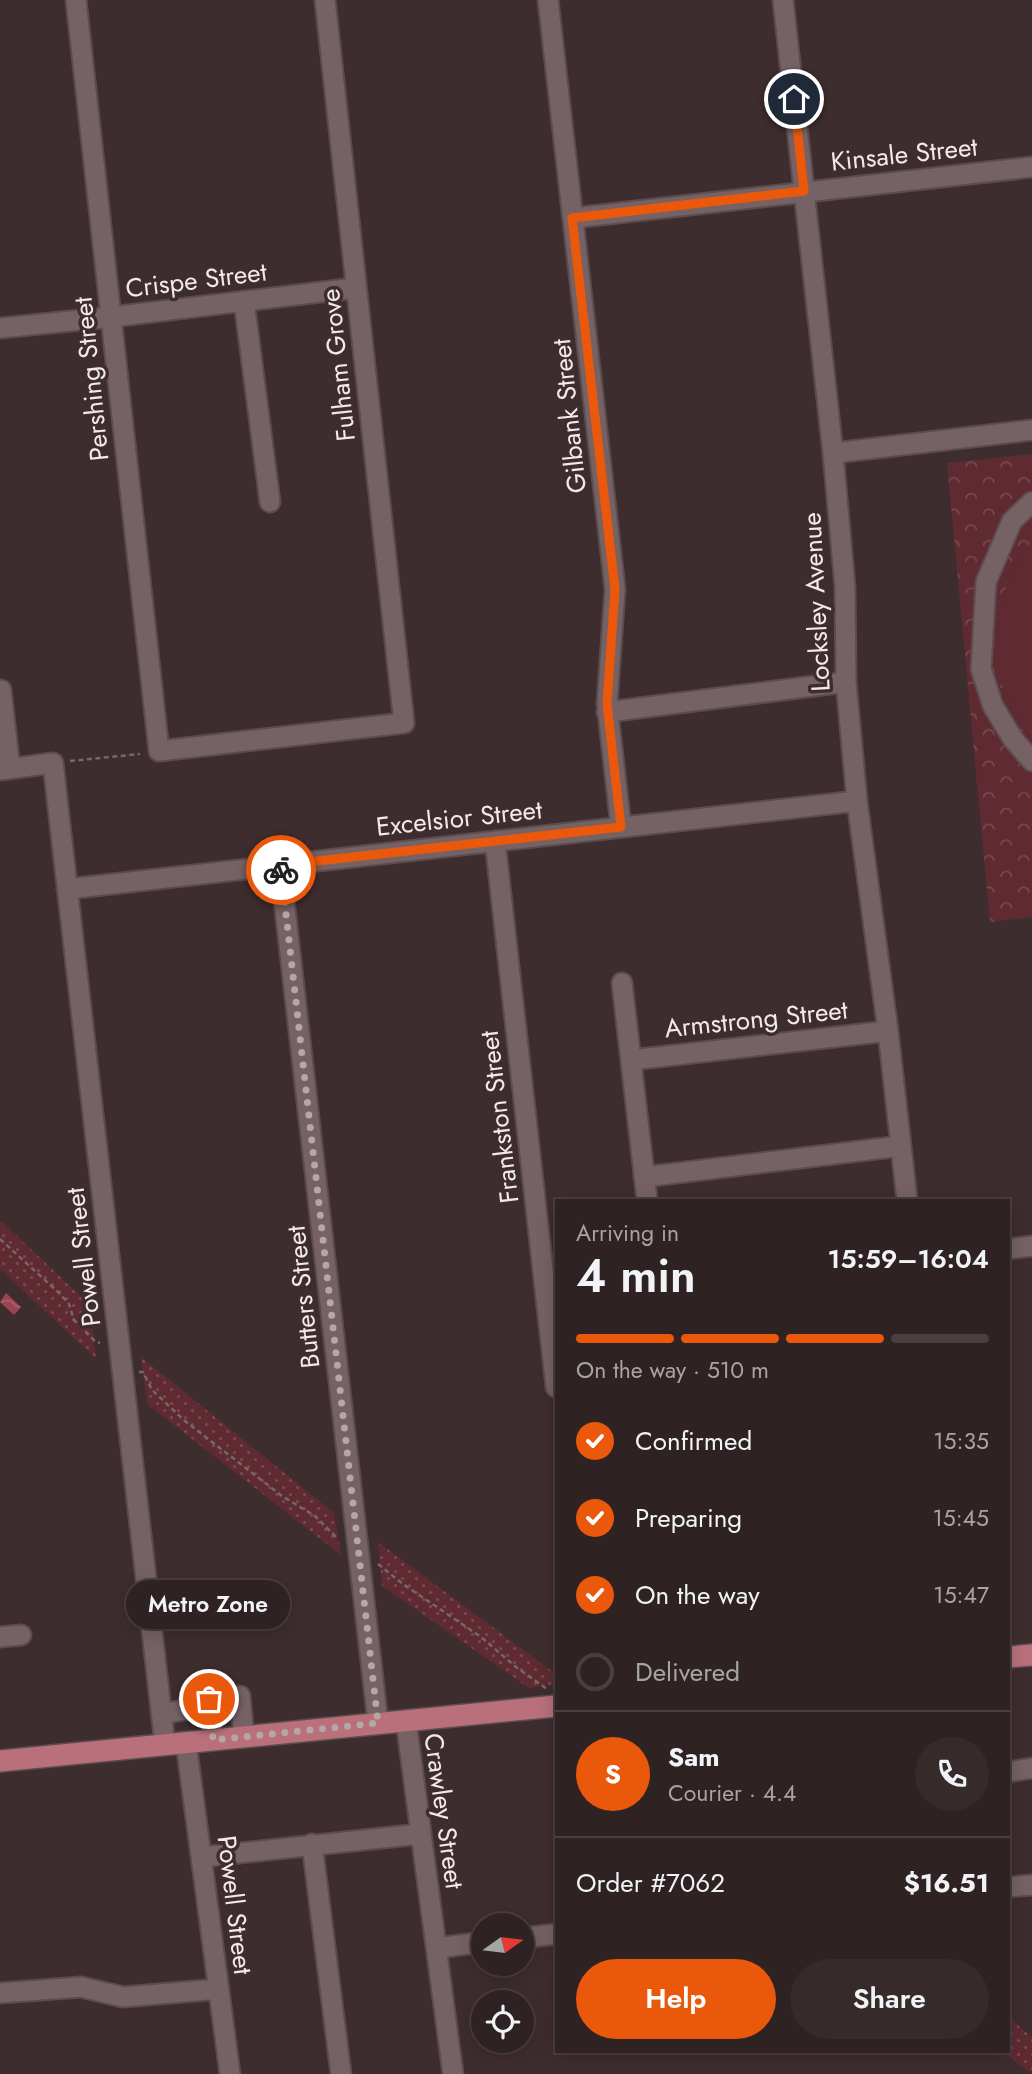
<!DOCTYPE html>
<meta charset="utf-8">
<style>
:root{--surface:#2e2223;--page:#362a2b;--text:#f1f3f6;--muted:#a7a4a6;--line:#493f41;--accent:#ea580c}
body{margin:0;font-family:Jost,sans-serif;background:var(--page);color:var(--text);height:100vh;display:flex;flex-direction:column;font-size:26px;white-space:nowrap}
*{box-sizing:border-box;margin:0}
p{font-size:23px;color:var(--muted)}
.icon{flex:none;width:38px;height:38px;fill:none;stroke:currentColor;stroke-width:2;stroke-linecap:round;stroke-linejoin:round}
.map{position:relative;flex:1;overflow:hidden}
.panel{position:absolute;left:555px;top:1199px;width:455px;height:854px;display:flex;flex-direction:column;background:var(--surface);border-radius:0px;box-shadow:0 4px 18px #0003,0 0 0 2px var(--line)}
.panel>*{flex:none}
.needle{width:46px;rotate:76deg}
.buttons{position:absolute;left:471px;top:1913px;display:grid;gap:14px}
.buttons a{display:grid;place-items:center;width:63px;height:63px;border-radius:50%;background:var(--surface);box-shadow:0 4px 18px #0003,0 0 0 2px var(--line);font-size:35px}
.pin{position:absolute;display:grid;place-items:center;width:60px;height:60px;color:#fff;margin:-30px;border:4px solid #fff;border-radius:50%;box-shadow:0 2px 7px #0007}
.courier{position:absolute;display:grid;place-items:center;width:70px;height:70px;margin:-35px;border:5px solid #ea580c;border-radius:50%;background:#fff;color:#222;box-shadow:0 2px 9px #0007}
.bubble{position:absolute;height:49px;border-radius:24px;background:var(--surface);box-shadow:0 4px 18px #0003,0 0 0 2px var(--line);font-size:23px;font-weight:600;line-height:49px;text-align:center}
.overview em{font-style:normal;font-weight:600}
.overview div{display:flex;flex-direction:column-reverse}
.overview{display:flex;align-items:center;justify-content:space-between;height:119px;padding:0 21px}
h1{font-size:46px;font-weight:600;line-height:52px}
.bar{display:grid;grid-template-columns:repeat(4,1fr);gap:10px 7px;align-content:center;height:84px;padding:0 21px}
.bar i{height:9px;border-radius:5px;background:var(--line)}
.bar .on{background:var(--accent)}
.bar p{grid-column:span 4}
.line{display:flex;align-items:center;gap:18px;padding:0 21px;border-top:2px solid var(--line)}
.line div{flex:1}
.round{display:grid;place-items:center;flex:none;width:74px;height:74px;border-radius:37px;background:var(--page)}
ol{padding:0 21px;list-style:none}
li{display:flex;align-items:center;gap:21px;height:77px}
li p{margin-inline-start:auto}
li .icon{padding:7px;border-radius:50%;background:var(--accent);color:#fff;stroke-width:4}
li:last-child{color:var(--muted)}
li i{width:38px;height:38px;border:4px solid var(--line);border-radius:50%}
.cta{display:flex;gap:14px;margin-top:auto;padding:14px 21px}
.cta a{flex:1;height:80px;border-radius:42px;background:var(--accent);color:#fff;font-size:28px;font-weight:600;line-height:80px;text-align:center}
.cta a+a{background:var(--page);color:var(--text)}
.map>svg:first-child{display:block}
</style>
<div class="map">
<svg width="1032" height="2074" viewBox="0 0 1032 2074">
<defs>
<pattern id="grass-dots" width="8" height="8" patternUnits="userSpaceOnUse" patternTransform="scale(1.75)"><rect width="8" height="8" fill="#5f2a32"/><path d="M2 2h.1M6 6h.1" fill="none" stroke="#774950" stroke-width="1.8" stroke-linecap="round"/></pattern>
<pattern id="forest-crowns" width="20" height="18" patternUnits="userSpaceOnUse" patternTransform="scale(1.75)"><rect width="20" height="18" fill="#5f2a32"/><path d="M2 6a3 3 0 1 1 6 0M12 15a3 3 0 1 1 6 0" fill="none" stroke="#774950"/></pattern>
<pattern id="water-waves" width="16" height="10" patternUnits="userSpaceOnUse" patternTransform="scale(1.75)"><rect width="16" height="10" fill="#994452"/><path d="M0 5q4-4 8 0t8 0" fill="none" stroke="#a85f6b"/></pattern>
</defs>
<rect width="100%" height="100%" fill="#3e2d2f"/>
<path fill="url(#grass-dots)" d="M0,1220L90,1305L96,1359L0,1269Z
M141,1357L334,1513L341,1555L147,1404Z
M378,1542L556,1674V1684L529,1688L382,1586Z
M1008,2017L1032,2037V2074L1002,2051H1008Z"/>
<path fill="url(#forest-crowns)" d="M1032,454V917L990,922L947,463Z"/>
<path fill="#5f2a32" d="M1032,540V740L1023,730L999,679L998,612L1012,572Z"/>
<path fill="url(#water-waves)" d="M6,1293L21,1307L14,1315L0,1302Z"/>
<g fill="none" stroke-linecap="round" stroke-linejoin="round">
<g stroke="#5b4c4e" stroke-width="23">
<path id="minor" d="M76,0L159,751L404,723L325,0
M548,0L615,589L607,704L621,827
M783,0L833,453L845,587L846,682L857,801L888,1031L907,1200
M573,218L1032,167
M244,301L270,502
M0,328L111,317L355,288
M833,453L1032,430
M1032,502L1012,521L986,582L981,669L993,706L1013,739L1032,761
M1,690L10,769
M607,712L846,682
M0,770L53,763L165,1745
M495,841L556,1387
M280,865L378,1723
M67,889L857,801
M622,983L647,1200
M631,1060L888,1031
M644,1177L901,1146
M1008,1249L1032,1246
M0,1637L21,1635
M209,1699L213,1740
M162,1714L184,1710L187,1705L194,1701L240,1696L244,1737
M406,1721L453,2074
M186,1743L230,2074
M1008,1772L1032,1768
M312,1844L341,2074
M202,1857L420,1834
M1008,1887L1032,1885
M522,1938L556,1934
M437,1948L483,1942
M0,1993L81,1987L123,1997L219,1989"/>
</g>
<g stroke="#5b4c4e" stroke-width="24">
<path id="major" d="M1008,1657L1032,1655
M0,1761L556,1706"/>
</g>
<path stroke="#766768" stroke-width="2.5" stroke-dasharray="5 3.5" stroke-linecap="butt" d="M70,761L140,754
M0,1239L59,1293L69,1304L74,1320L95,1341L100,1343
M139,1372H143L152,1390L185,1421L282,1496L315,1516L338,1539
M378,1564L403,1584L481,1637L516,1667L547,1689"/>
<use href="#minor" stroke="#766264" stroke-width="19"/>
<use href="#major" stroke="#b9707a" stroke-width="21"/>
</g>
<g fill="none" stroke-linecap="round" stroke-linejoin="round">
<path stroke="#b4a7a8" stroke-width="7" stroke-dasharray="0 12.6" d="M209,1699L213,1740L378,1723L281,870"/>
<path stroke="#ea580c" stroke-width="9" d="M281,870V865L621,827L607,704L615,589L572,218L804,191L794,99"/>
</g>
<g text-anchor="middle" stroke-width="7" stroke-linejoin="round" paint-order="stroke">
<g font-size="26" fill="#f4e9e9" stroke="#3e2d2f">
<text transform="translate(904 154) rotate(-6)" y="9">Kinsale Street</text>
<text transform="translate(196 280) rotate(-7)" y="9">Crispe Street</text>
<text transform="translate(338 365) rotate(-96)" y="9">Fulham Grove</text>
<text transform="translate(91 379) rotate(-96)" y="9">Pershing Street</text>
<text transform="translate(569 416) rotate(-96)" y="9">Gilbank Street</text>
<text transform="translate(816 602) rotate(-93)" y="9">Locksley Avenue</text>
<text transform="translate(459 818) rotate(-6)" y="9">Excelsior Street</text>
<text transform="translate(756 1019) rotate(-6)" y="9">Armstrong Street</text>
<text transform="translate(499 1117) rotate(-97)" y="9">Frankston Street</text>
<text transform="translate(83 1257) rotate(-97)" y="9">Powell Street</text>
<text transform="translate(303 1297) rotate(-96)" y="9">Butters Street</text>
<text transform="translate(444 1811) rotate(82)" y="9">Crawley Street</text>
<text transform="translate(235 1905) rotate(83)" y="9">Powell Street</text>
</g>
</g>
</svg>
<div class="buttons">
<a><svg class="needle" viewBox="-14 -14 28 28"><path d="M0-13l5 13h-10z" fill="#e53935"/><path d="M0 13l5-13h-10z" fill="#a7a4a6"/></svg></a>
<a><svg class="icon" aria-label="locate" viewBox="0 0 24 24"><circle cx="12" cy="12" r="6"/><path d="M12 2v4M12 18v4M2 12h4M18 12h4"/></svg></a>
</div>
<div class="pin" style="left:209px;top:1699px;background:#ea580c"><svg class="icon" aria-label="bag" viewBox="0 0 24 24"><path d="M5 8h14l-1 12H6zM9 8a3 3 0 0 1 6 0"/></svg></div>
<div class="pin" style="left:794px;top:99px;background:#1f2937"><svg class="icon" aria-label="home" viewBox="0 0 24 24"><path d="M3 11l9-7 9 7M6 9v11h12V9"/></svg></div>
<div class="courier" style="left:281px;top:870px"><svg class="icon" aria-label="bike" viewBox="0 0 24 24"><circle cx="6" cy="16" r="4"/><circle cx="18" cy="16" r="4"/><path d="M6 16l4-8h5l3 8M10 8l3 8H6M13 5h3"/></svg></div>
<div class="bubble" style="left:126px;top:1580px;width:164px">Metro Zone</div>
<section class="panel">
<div class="overview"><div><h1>4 min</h1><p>Arriving in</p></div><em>15:59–16:04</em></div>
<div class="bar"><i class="on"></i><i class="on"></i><i class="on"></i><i></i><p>On the way · 510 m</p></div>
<ol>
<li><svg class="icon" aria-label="check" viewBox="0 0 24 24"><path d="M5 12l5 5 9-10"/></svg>Confirmed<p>15:35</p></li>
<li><svg class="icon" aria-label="check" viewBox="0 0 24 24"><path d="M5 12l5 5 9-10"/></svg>Preparing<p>15:45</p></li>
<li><svg class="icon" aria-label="check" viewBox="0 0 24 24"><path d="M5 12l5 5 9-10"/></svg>On the way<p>15:47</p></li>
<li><i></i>Delivered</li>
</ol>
<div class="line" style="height:126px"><b class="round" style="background:var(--accent);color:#fff">S</b><div><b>Sam</b><p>Courier · 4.4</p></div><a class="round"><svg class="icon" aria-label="phone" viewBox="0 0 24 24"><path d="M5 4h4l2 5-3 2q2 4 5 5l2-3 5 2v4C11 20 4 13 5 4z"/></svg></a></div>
<div class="line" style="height:91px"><div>Order #7062</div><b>$16.51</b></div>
<div class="cta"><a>Help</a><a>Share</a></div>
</section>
</div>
